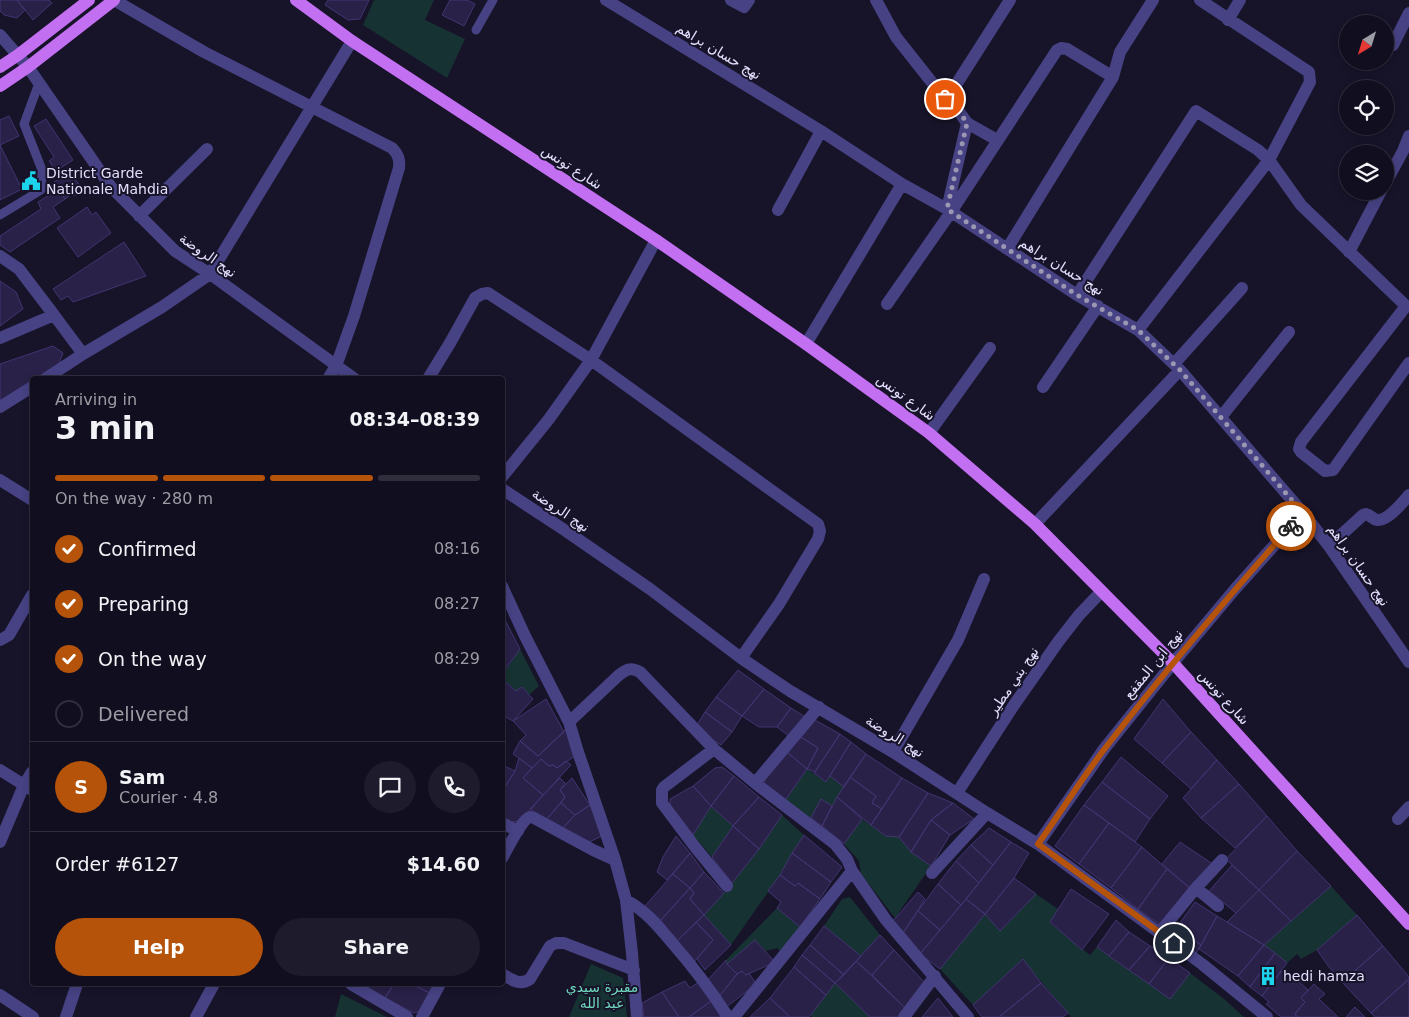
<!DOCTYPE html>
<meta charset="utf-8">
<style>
:root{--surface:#110e1f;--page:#1e1c2c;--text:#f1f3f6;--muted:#9c9ca4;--line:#302e3d;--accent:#b45309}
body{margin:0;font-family:"DejaVu Sans","Noto Naskh Arabic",sans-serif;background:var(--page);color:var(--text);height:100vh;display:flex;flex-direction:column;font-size:19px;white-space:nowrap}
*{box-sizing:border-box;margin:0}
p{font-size:16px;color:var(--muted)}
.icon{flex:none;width:28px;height:28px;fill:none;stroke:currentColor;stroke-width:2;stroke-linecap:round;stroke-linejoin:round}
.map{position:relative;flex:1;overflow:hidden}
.details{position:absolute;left:30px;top:376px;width:475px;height:610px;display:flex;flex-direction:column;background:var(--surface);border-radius:5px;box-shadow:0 2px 8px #0003,0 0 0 1px var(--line)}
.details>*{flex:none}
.needle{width:32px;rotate:218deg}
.fabs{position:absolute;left:1339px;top:15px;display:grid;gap:10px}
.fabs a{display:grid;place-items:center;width:55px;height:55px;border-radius:50%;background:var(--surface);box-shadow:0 2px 8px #0003,0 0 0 1px var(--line);font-size:25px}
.pin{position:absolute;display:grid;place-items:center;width:42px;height:42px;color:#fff;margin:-21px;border:2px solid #fff;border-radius:50%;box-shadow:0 1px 5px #0007}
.courier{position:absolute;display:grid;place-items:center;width:50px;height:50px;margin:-25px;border:4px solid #b45309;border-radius:50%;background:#fff;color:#222;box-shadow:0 1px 6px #0007}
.headline em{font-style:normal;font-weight:700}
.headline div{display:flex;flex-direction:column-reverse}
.headline{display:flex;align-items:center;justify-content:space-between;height:85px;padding:0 25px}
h1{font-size:32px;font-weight:700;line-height:38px}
.bar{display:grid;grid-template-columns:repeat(4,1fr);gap:8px 5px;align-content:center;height:60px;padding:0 25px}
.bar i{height:6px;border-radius:4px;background:var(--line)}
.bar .current{background:var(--accent)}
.bar p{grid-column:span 4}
.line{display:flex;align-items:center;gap:12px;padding:0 25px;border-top:1px solid var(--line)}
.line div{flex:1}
.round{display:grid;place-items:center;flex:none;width:52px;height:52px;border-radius:26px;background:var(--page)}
ol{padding:0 25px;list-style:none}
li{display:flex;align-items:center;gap:15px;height:55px}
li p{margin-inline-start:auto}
li .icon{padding:5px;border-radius:50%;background:var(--accent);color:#fff;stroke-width:4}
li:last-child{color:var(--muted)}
li i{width:28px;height:28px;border:2px solid var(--line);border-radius:50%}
.primary-button{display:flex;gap:10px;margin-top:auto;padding:10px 25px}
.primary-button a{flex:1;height:58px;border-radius:30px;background:var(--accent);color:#fff;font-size:20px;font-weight:700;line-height:58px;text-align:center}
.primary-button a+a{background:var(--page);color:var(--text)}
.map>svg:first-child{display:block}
</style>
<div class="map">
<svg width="1409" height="1017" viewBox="0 0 1409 1017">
<rect width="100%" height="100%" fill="#171329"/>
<path fill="#173232" d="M374,0H434L425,20L465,39L447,78L363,25Z
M520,649L539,686L529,695L522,687L516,691L503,679V674Z
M807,769L826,782L830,776L844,787L832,806L821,799L811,818L784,802Z
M711,806L733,826L712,857L693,835Z
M782,815L804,835L792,853L780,875L731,945L704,915C733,883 758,852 782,815Z
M862,819L886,836L899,837L911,852L931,866L895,918L861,874L859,861L844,844Z
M1331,886L1357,915L1317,950L1301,959L1297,954L1287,963L1264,945Z
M1036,894L1058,909L1050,923L1090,955L1097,947L1170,999L1190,973L1223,998L1244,1017H1071L1023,960L973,1005L940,969L985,914L1000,931Z
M850,897L880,935L861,956L824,926L842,899Z
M777,908L800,927L782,953L777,948L766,951L755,940L727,964L726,960Z
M591,964L623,978L627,1017H569Z
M835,983L870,1017H812L810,1015Z
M341,994L387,1017H335Z"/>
<path fill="#292148" stroke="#423572" d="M0,0H17L25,10L17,18L4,15L0,11Z
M17,0H49L52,3L33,20Z
M328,0H369L360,19L348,20L325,5Z
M450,0H467L475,4L464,26L442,15Z
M9,116L19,136L0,145L22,189L0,200V120Z
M46,119L73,160L56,171L49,161L54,157L34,126Z
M70,172L83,190L74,196L72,194L65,199L54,182Z
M59,189L65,199L53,207L60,218L10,252L0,245V236L41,209L38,202Z
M87,207L92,215L96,212L111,233L78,257L57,228Z
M124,242L146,276L73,302L68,296L61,300L53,289Z
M0,281L16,292L23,309L0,326Z
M53,346L63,353L58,366L39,379H32V383L0,404V364Z
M504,618L520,649L502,674V619Z
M738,670L764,689L742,716L716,697Z
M502,679L516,691L522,687L533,699L513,721L502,715Z
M764,689L791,708L777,727H759L742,716Z
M716,697L742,716L732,732L705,712Z
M546,699L564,732L538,756L520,741L526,735L513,721Z
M1163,699L1191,732L1162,763L1134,739Z
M791,708L807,718L790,737L777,727Z
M705,712L732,732L721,745L695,728Z
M815,720L840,734L815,772L807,769L818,748L801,737Z
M566,729L575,756L557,768L553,765L549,766L541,759L532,768L513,754L520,741L538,756Z
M1191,732L1217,760L1191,789L1162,763Z
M840,734L851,742L826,782L814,773Z
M801,737L818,748L807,769L787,752Z
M851,742L866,754L844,787L830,776Z
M787,752L807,769L784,802L765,786L764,780Z
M866,754L902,778L882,809L872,803L876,796L850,777Z
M1121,757L1168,796L1150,819L1102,782Z
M519,758L532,768L523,778L543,795L521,821L512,822L502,819V792L515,771Z
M541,759L549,766L553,765L557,768L566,761L571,765L543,795L523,778Z
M1217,760L1239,784L1201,818L1183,798Z
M502,765L515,771L502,792Z
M722,767L734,776L711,806L693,786L715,768Z
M734,776L759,797L733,826L711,806Z
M850,777L876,796L872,803L882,809L871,825L837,797Z
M560,778L565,783L560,790L565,797L546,820L530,809Z
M572,778L590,805L575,815L561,803L565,797L560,790Z
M902,778L928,793L899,837L886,836L871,825Z
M1102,782L1150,819L1135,842L1084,805Z
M1239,784L1267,816L1235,848L1201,818Z
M693,786L711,806L693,835L670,805V799Z
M928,793L953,803L931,820L911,852L899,837Z
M759,797L782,815L759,849L733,826Z
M837,797L862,819L844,844L822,826Z
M821,799L832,806L822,826L811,818Z
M561,803L575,815L561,830L546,820Z
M953,803L974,819L950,835L931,820Z
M590,805L604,835L587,843L561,830L575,815Z
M1084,805L1109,823L1079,864L1055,846Z
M1267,816L1297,851L1259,890L1226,859Z
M931,820L950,835L931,866L911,852Z
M1109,823L1142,847L1111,888L1079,864Z
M733,826L759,849L732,883L712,857Z
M989,828L1011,842L993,865L971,845Z
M804,835L842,867L831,882L792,853Z
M676,836L690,853L667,880L657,872L663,857Z
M1011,842L1029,853L1014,878L985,914L966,899Z
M1180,842L1214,865L1192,890L1162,864Z
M971,845L993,865L979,883L956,861Z
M1142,847L1167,869L1138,909L1111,888Z
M1297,851L1331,886L1291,921L1259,890Z
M690,853L704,872L690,888L673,874Z
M792,853L831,882L820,899L798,883L795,886L780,875Z
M956,861L979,883L961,905L938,884Z
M1232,865L1259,890L1236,913L1209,891Z
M1167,869L1192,890L1162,926L1138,909Z
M704,872L724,893L704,915L690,899L694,893L690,888Z
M673,874L690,888L661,920L645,906Z
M780,875L795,886L798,883L820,899L800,927L777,908L781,902L768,891Z
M1014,878L1036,894L1000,931L985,914Z
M938,884L961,905L940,930L918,911Z
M690,888L694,893L690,899L704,915L676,942L661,920Z
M1071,889L1109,914L1082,950L1050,922Z
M1259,890L1291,921L1264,945L1227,922Z
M918,892L925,899L903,933L892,922Z
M966,899L985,914L940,969L920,954Z
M1195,902L1217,916L1201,945L1177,927Z
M918,911L940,930L920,954L903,933Z
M704,915L731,945L705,970L697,959L713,940L696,922Z
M1357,915L1383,946L1342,982L1329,967L1317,950Z
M1217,916L1264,945L1238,976L1199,949Z
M1116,920L1129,932L1109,956L1097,947Z
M696,922L713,940L693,963L676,942Z
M824,926L861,956L844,975L810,945Z
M1177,927L1201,945L1195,955L1169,937Z
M1129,932L1150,946L1129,970L1109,956Z
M880,935L894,950L872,975L856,961Z
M755,940L775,962L746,975L742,971L737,974L727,964Z
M810,945L844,975L835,983L802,955Z
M1264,945L1275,953L1250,987L1238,976Z
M1150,946L1169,958L1149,984L1129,970Z
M1383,946L1409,977V979L1371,1013L1342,982Z
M894,950L925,983L907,1010L872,975Z
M1275,953L1287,963L1262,996L1250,987Z
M802,955L835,983L826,995L794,967Z
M1169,958L1190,973L1170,999L1149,984Z
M1023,959L1041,983L999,1017H982L973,1005Z
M726,960L727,964L737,974L718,998L706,982Z
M856,961L907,1010L901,1017H870L835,983Z
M794,967L826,995L809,1017H790L770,998Z
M1284,968L1308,990L1301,998L1305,1002L1295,1014L1297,1017H1281L1266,1004L1269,1002L1262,996Z
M742,971L746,975L749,973L756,984L724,1009L718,998L737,974Z
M1409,979V1017H1375L1371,1013Z
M685,981L690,988L699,982L711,1001L689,1017H679L662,992Z
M1041,983L1068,1013L1063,1017H999Z
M358,984H394L385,998Z
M394,984H411L432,994L424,1010L414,1013L385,998Z
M411,984H436L432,994Z
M1314,984L1325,994L1319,999L1338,1017H1297L1295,1014L1305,1002L1301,998Z
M662,992L679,1017H644L642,1003Z
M770,998L790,1017H750Z
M938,998L953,1017H922Z
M711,1001L721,1017H689Z
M1355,1007L1365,1017H1346Z"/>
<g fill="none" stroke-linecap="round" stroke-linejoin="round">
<path stroke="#464283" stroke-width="9" d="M476,30L493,0
M0,215L41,190L42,170L24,124L39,83"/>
<path stroke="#464283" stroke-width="12" d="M114,0L204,52L392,148C398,154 400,159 399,168L354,316L336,366L328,379
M606,0L821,131L902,184L947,209L1077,295L1138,330L1180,370L1303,513L1329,546L1409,662
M731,0L744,7L749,0
M876,0L896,37L945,99L960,113L967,123L947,209
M1228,20L1240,0
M0,35L28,67L111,187L175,251L210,274L355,379
M1393,45L1409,13
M945,99L952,91L1010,0
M967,123L997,140
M1385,184L1403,151L1409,136
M778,210L821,131
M139,216L207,149
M1007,249L1113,77L1120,52L1153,0
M1349,252L1381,191
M0,256L19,269L54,315L0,338
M1077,295L1196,111L1258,150L1269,160L1310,82L1309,72L1200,0
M887,304L951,212L1057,50L1061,48L1067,49L1113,77
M54,315L83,354
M1138,330L1269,160L1301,205L1406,306L1301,442L1299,449L1301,452L1325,471L1333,470L1409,363
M806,344L902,184
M1174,364L1242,288
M45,379L83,354L162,307L210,274L352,41
M428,379L450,343L475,298L482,294L488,293L591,360L818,524L820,531L818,539L779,604L741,658
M1043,387L1098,306
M0,407L32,387
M1221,417L1289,332
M929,433L990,348
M502,477L549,419L591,360L656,240
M0,480L32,500
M502,489L566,531L650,589L741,658L790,691L893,752L987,813L1038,844L1202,964L1267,1017
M1035,524L1180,370
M1329,546L1363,515L1366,514C1370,515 1373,519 1377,520C1388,521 1402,503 1409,495
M502,586L525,636L569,722L578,752L615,860L626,900L632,953L637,1017
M0,640L9,635L32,595
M569,722L619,675C627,669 631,667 640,672L714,749
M893,752L958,640L984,579
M0,770L32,790
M755,783L819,707
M957,793L1014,705L1058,642L1079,615L1101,592
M1398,819L1409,807
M502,823L518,831
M0,842L24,785L32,772
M1038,844L1104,749L1173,663L1236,588L1303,513
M502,858C507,850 522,819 530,817C531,817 533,817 534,818L593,850L615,860
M852,871L886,920L968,1017
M932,873L987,813
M727,886L695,847L662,803V790L664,787L714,749L755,783L835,844L847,859L852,871L734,1017
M1196,888L1218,906
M626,900C646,911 659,927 674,945C694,968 712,992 728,1017
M1160,932L1196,888L1222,860
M502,974C512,980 520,986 530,979L550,946L556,943H564L634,970
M351,984L407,1017
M0,995L33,1017
M66,1017L77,984
M196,1017L214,984
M422,1017L440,984
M904,1017L935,976"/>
<path stroke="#c36ff2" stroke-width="12" d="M296,0L352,41L656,240L806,344L929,433L1035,524L1173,663L1409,924
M0,67L18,55L89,0
M0,86L28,67L114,0"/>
</g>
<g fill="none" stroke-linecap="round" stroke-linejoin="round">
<path stroke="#9b97b2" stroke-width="5" stroke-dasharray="0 9" d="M945,99L960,113L967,123L947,209L1077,295L1138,330L1180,370L1303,513L1291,526"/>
<path stroke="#b45309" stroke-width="6" d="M1174,943L1038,844C1061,812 1082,778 1106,747C1165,671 1227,598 1291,526"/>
</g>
<defs>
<g id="civic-bare" transform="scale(1.5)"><path d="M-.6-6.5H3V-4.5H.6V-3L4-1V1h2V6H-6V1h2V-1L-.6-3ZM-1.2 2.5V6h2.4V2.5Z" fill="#1bd3ea" stroke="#171329" stroke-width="2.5" paint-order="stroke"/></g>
<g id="building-bare" transform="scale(1.5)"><path d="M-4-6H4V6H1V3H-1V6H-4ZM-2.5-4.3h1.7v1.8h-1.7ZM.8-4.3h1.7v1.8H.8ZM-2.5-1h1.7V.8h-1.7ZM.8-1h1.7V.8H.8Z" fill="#1bd3ea" stroke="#171329" stroke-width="2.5" paint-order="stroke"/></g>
</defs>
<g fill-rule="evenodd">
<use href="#civic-bare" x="31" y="181"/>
<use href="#building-bare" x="1268" y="976"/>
</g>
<g text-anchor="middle" stroke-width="4" stroke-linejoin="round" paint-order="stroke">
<g font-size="14" fill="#e2defc" stroke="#171329">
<text transform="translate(719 51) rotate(31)" y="5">نهج حسان براهم</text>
<text transform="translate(572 167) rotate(33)" y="5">شارع تونس</text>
<text transform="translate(208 255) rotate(35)" y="5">نهج الروضة</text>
<text transform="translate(1062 266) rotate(32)" y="5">نهج حسان براهم</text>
<text transform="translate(906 397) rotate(36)" y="5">شارع تونس</text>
<text transform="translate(561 510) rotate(34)" y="5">نهج الروضة</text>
<text transform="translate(1359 565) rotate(55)" y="5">نهج حسان براهم</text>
<text transform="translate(1153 664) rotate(-51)" y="5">نهج ابن المقفع</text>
<text transform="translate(1013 681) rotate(-56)" y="5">نهج بني مطير</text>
<text transform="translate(1224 697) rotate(48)" y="5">شارع تونس</text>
<text transform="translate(895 736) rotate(32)" y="5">نهج الروضة</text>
</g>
<g font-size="14" fill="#e2defc" stroke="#171329" text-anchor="start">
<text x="46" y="178">District Garde<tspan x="46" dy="16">Nationale Mahdia</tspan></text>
<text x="1283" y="981">hedi hamza</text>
</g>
<g font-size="14" fill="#6fd7be" stroke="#171329">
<text x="602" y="992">مقبرة سيدي<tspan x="602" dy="16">عبد الله</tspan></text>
</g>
</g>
</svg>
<div class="fabs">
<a><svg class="needle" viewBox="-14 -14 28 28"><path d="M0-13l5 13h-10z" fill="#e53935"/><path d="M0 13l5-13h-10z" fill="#9c9ca4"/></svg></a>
<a><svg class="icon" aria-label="locate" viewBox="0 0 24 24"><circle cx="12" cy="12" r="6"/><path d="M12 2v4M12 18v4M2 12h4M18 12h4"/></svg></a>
<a><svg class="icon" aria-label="layers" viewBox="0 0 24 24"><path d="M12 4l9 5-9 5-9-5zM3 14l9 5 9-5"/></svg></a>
</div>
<div class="pin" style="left:945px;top:99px;background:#ea580c"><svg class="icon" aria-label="bag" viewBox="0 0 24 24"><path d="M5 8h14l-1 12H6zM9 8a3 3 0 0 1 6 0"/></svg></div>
<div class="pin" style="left:1174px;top:943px;background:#1f2937"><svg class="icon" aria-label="home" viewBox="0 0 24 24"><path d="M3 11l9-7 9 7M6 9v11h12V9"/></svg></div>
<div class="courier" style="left:1291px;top:526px"><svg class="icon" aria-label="bike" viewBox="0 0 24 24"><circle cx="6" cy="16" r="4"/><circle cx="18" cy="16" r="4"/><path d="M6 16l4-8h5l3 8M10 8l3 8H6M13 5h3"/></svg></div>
<section class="details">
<div class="headline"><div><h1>3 min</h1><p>Arriving in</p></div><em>08:34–08:39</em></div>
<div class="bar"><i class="current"></i><i class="current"></i><i class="current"></i><i></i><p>On the way · 280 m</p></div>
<ol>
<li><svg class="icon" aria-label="check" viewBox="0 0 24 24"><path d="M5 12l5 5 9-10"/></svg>Confirmed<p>08:16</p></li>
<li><svg class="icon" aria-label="check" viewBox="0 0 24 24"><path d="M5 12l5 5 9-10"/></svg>Preparing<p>08:27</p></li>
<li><svg class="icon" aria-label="check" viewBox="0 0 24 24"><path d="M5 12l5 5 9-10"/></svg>On the way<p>08:29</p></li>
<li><i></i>Delivered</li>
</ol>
<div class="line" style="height:90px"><b class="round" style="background:var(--accent);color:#fff">S</b><div><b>Sam</b><p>Courier · 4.8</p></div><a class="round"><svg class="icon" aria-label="chat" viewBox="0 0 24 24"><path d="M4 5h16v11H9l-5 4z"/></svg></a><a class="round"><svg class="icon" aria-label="phone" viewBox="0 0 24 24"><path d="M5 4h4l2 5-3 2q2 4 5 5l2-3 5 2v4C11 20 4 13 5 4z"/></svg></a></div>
<div class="line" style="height:65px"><div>Order #6127</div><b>$14.60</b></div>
<div class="primary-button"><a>Help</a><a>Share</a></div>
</section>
</div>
